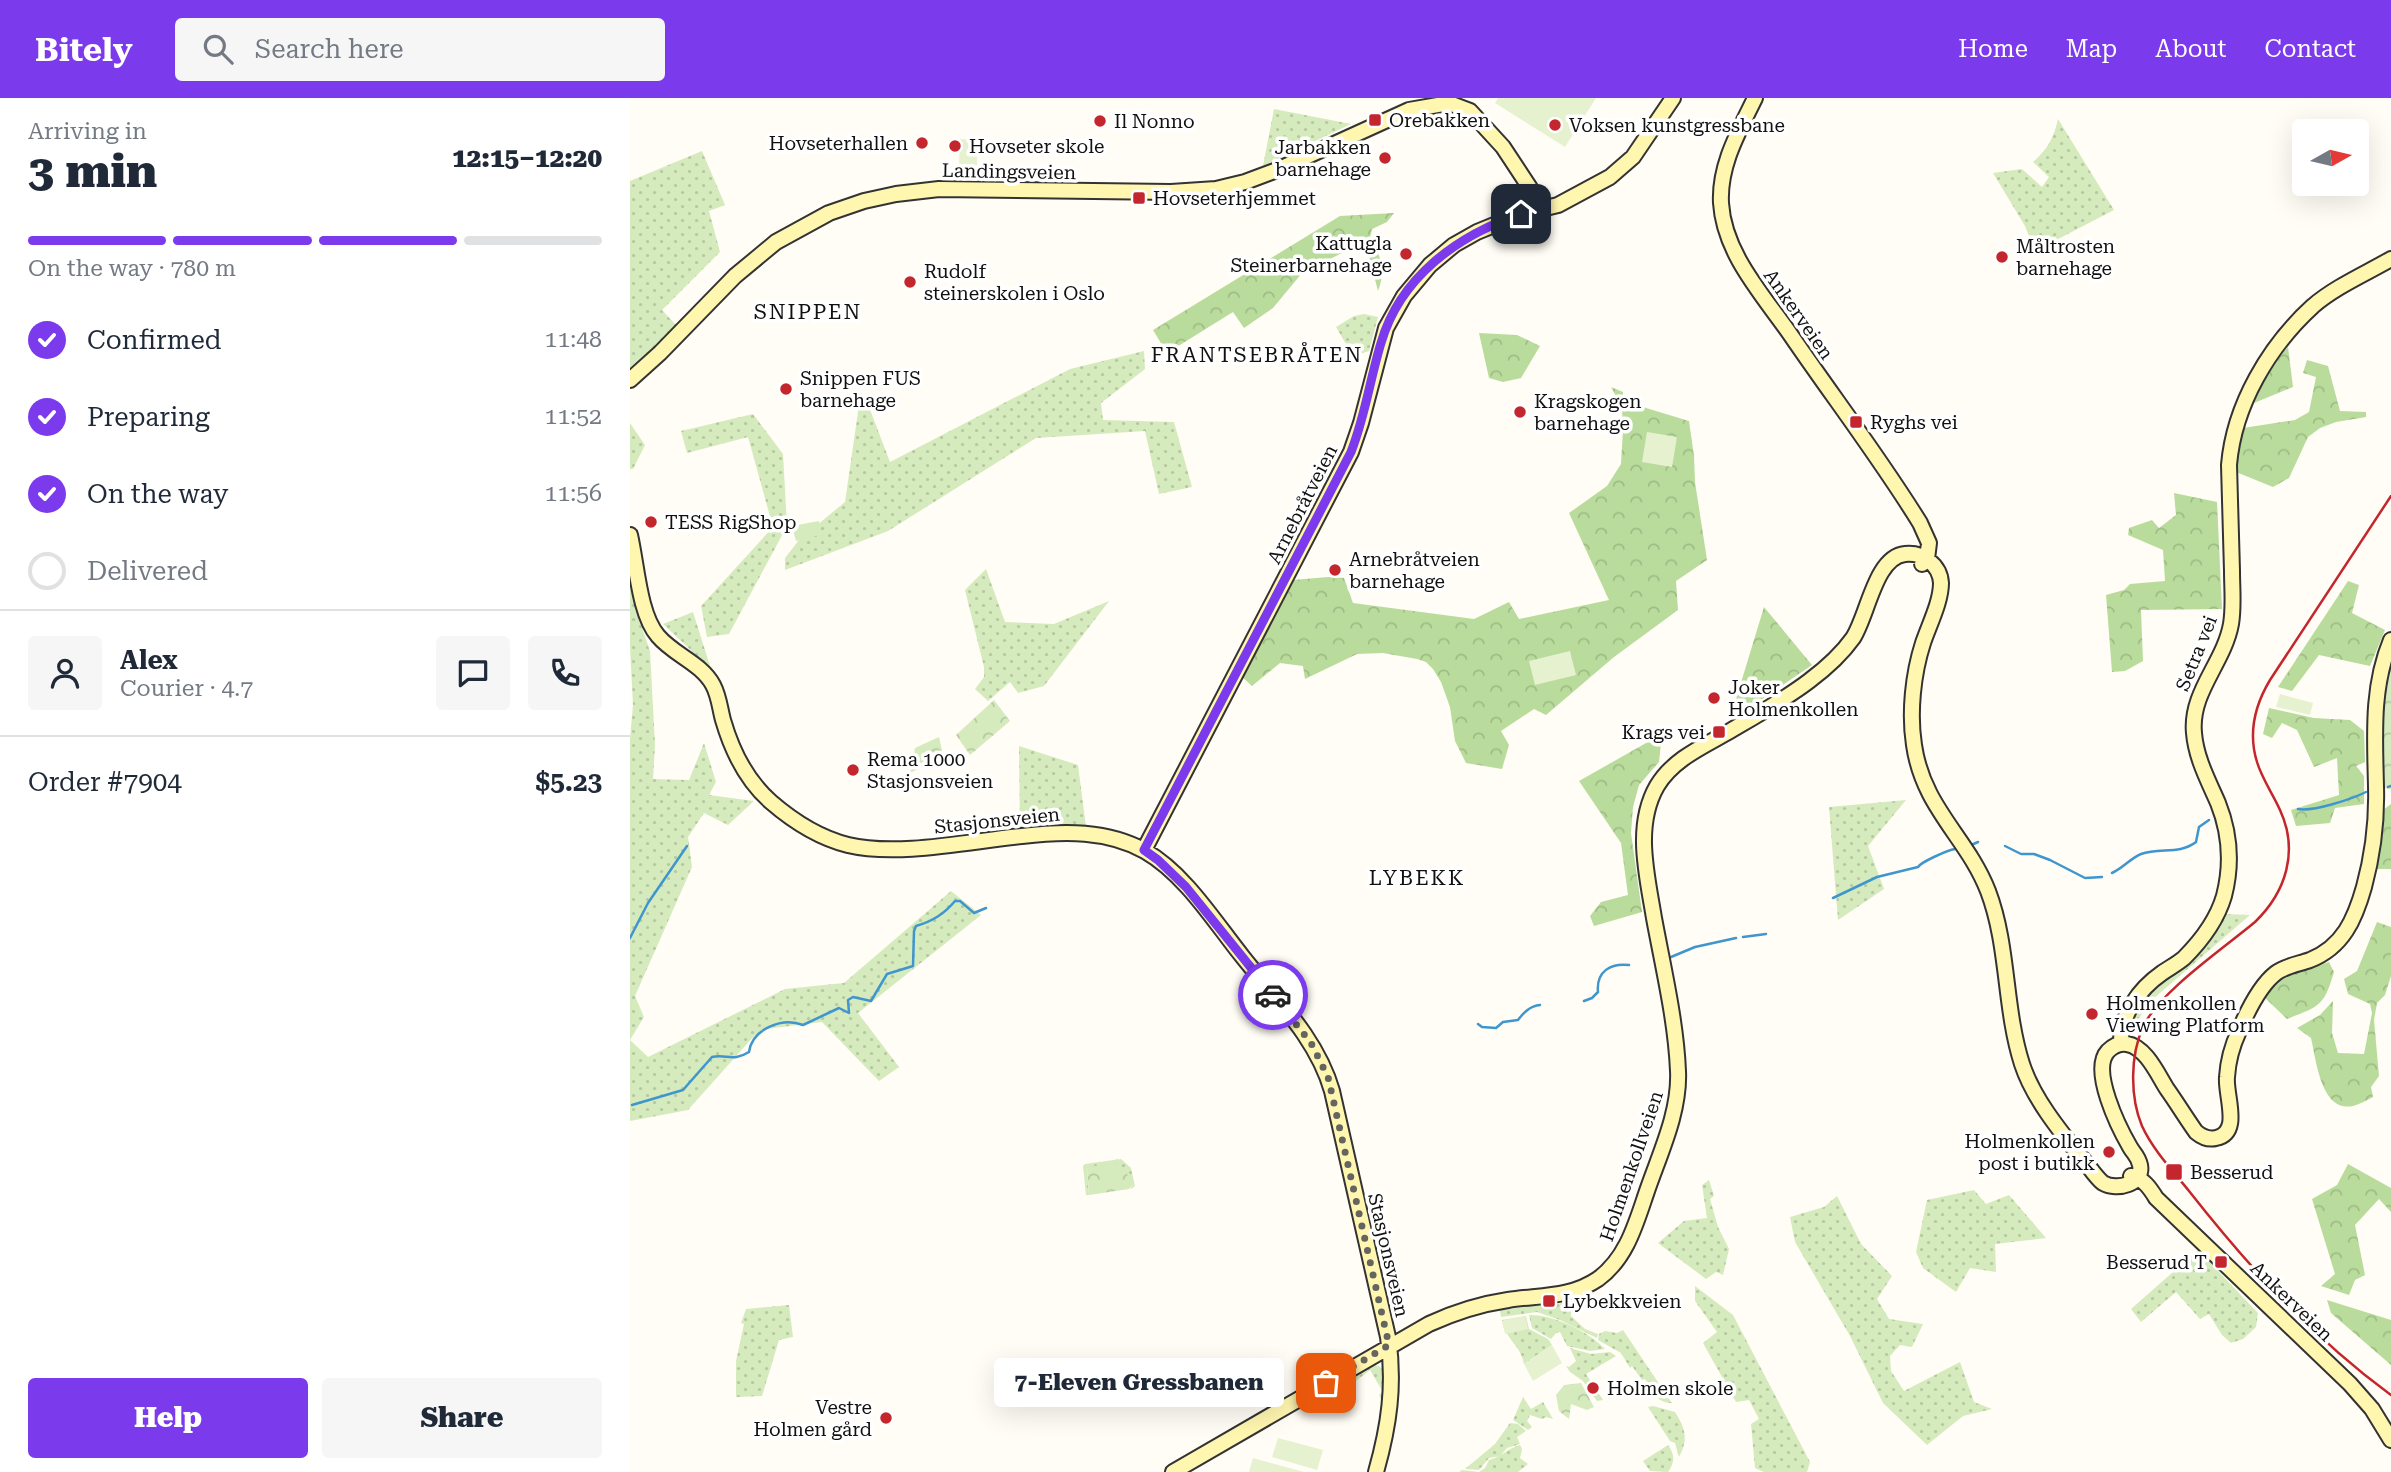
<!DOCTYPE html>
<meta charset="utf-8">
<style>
:root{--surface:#fff;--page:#f6f6f7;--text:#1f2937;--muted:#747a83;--line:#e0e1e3;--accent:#7c3aed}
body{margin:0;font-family:"Roboto Serif",serif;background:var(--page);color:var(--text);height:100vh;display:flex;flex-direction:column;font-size:26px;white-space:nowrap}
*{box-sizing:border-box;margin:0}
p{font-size:23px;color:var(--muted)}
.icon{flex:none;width:38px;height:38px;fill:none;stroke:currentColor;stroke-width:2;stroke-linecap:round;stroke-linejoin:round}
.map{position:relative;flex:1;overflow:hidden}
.side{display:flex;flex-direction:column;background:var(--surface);width:630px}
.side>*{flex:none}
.needle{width:46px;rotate:82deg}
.tools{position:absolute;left:1662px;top:21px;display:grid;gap:14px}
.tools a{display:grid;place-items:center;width:77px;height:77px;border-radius:7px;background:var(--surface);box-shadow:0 7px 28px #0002;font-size:35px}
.pin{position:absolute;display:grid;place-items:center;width:60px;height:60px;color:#fff;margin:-30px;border-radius:14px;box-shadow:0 4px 10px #0006}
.courier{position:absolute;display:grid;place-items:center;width:70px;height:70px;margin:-35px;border:5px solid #7c3aed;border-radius:50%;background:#fff;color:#222;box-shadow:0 2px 9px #0007}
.bubble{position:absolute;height:49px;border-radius:7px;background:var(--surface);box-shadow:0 7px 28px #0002;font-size:23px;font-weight:800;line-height:49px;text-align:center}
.overview em{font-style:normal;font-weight:800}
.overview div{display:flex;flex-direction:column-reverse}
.overview{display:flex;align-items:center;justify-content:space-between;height:119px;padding:0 28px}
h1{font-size:46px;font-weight:800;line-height:52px}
.bar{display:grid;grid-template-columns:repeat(4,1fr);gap:10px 7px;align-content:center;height:84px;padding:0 28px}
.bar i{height:9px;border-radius:5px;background:var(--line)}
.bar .current{background:var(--accent)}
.bar p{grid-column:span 4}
.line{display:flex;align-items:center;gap:18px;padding:0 28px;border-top:2px solid var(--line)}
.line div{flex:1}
.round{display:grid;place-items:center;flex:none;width:74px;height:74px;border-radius:7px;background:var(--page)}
ol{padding:0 28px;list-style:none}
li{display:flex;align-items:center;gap:21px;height:77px}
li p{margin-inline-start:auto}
li .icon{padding:7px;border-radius:50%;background:var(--accent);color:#fff;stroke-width:4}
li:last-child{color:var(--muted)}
li i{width:38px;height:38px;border:4px solid var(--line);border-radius:50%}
.button{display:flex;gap:14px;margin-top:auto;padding:14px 28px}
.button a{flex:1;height:80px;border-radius:7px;background:var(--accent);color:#fff;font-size:28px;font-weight:800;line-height:80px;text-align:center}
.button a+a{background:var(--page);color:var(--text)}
header{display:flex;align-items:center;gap:42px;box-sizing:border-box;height:98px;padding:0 35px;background:var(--accent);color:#fff}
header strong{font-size:33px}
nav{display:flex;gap:38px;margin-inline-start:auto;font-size:24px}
.search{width:490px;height:63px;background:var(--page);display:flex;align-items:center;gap:18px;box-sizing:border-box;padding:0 24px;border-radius:7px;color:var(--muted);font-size:26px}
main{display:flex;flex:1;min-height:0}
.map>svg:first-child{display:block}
</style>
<header>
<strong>Bitely</strong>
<div class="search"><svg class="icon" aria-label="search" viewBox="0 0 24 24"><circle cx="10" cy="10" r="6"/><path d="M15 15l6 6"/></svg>Search here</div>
<nav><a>Home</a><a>Map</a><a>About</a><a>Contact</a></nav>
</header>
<main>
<section class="side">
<div class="overview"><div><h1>3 min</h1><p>Arriving in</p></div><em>12:15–12:20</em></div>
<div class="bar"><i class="current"></i><i class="current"></i><i class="current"></i><i></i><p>On the way · 780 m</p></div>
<ol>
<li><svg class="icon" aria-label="check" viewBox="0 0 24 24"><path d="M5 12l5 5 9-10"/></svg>Confirmed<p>11:48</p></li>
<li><svg class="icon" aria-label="check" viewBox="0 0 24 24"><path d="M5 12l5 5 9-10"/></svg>Preparing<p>11:52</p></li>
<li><svg class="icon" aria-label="check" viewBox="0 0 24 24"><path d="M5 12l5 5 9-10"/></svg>On the way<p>11:56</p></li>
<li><i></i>Delivered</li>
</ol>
<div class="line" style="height:126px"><a class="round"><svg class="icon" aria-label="person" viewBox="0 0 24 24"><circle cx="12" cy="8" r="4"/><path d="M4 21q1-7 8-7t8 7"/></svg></a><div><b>Alex</b><p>Courier · 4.7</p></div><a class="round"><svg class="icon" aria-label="chat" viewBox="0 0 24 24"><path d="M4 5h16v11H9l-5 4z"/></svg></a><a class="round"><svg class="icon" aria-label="phone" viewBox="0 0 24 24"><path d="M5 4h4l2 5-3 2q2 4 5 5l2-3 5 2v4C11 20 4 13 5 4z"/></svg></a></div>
<div class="line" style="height:91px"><div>Order #7904</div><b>$5.23</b></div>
<div class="button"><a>Help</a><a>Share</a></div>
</section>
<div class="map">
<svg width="1761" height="1374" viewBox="0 0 1761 1374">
<defs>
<pattern id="grass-dots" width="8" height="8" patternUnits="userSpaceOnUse" patternTransform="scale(1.75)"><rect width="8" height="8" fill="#d5ebbd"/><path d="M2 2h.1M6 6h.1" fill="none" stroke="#b6c8a1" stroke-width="1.8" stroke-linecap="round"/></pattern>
<pattern id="forest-crowns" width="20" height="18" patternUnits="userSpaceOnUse" patternTransform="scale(1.75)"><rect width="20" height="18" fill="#b9dc9c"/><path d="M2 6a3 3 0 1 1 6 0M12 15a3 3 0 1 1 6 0" fill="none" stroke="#9ebc85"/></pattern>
<pattern id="park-crowns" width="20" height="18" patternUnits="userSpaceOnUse" patternTransform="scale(1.75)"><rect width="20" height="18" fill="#d5ebbd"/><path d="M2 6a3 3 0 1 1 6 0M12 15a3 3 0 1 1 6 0" fill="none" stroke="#b6c8a1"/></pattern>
</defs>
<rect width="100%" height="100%" fill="#fffdf5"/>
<path fill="url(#grass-dots)" d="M644,11L721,26L633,68Z
M1428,21L1484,112L1405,153L1395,128L1363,75L1392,71L1412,89L1419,79L1403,64C1418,51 1424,39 1428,21Z
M72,53L95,107L79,113L90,154L32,212L46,227L0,272V83Z
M734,216L748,219L739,253L723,258L706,229L724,218Z
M514,253L515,271L471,305L473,322L544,324L562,389L529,396L515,333L406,340L258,433L155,472V460L169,442L215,404L229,307L239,309L260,364L440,271Z
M123,316L153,356L157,428L99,536L77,539L71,508L143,429L118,339L57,355L51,333Z
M0,325L15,347L3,371H0Z
M356,471L375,524L424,526L479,503L414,588L388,595L380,584L358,603L345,591L354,579V569L335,492Z
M0,477L11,527L20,553L25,647L23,681L59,682L74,645L86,684L79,697L124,703L98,727L74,715L58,739L62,769L5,898L14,919L0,942L18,959L155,891L214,885L321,793L351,817L228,915L269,969L249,983L192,924L136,931L124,938L58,1012L0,1023V641L3,607L0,549Z
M63,514L81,571L33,526Z
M389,648L448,667L456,729L390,733Z
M1276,702L1238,748L1254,791L1208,822L1199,709Z
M1594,816L1620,817L1523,901L1501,931L1499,919L1514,896Z
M491,1061L501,1070L505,1088L500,1092L503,1087L457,1069L459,1097H456L453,1068L455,1066Z
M1079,1082L1084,1098L1080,1101L1088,1129L1099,1151L1093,1177L1086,1174L1076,1181L1028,1145L1054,1123L1077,1120L1072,1087Z
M1344,1092L1356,1106L1379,1097L1416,1140L1365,1146L1366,1174L1340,1170L1326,1194L1293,1170L1286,1154L1297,1102Z
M1207,1098L1231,1146L1262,1178L1247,1201L1259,1221L1293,1226L1282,1249L1270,1247L1260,1258L1261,1273L1274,1293L1330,1264L1344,1304L1362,1311L1333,1318L1297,1347L1253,1305L1220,1238L1165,1144L1160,1119L1194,1109Z
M1568,1152L1628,1215L1626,1229L1613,1241L1601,1245L1592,1237L1579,1216L1570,1221L1546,1194L1511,1224L1501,1211Z
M1065,1188L1103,1217L1180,1364L1177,1374H1134L1125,1370L1121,1326L1129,1321L1119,1302L1106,1304L1073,1245L1087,1234L1065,1203Z
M942,1204L941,1218L955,1231L968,1236L967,1240L930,1222L907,1214L871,1219L870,1212L876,1211Z
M159,1207L163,1239L149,1242L132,1298L106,1299V1263L114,1226L111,1225L116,1211Z
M899,1217C923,1216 959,1234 975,1251L960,1253L937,1248L930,1234L926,1235L921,1241L902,1230Z
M896,1218L899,1231L918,1241L922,1247L894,1266C891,1247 874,1240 872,1222Z
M993,1232L1042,1305C1028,1305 1026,1296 1015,1290L1019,1288L1015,1281L1012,1282L1002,1268L1000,1270L991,1255L968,1242L969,1236L975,1233L987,1235Z
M940,1250L961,1256L980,1254L986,1258L956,1276L973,1302L967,1303L953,1283L940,1274L936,1268L939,1269L946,1263Z
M743,1267L749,1268L755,1274L753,1306L749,1297L753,1294L740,1272L726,1283L723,1279Z
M893,1299L901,1311L913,1304L923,1321L916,1319L912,1321L900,1317L897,1323L902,1329L898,1332L883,1322Z
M1023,1308L1045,1314C1055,1330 1059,1341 1049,1359L1045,1345L1040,1343L1018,1309Z
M880,1325L888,1326L896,1333L887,1339L890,1346L877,1350L870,1358L859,1360L849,1372L835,1371L865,1346Z
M890,1347L892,1351L890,1360L898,1366L888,1374H829L832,1372L849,1374L855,1370L859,1362C872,1359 878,1350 890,1347Z
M1038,1347C1045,1357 1045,1364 1038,1374L1020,1373L1013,1363Z"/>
<path fill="url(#forest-crowns)" d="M764,115L757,124L742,131L740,140C751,158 756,172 748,193L738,154L720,151L672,175L643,210L614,230L603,214L537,255L523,232L710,118Z
M849,235L887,237L910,248L891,280L873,284L859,280Z
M1658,249L1663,289L1624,305L1641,268Z
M1677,262L1698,268L1710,313L1736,314V319L1706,324L1690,330L1678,339L1659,380L1643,389L1606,374L1608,349L1613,330L1665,322L1679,314L1686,279L1673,275Z
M981,289L993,294V303L1059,323L1064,358L1065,384L1077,462L1046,483L1048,512L984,559L916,617L904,611L871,633L879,647L872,671L836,665L825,643L820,609L811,584L803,571L796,564L787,561L753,555L727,556L675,581L673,568L650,565L622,588L609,576L663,482L698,479L714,480L723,505L844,521L879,504L889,521L979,502L939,415L977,388L991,366L993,332L992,309Z
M1544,395L1587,404L1592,511L1511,512L1513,563L1495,573L1482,574L1476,497L1494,492L1500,486L1535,483L1533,452L1498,437L1499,430L1522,422L1529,430L1546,417Z
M1718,483L1729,487L1722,515L1755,532L1740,568L1689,557L1662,593L1648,589Z
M1134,509L1182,567L1116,612L1106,601Z
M1639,610L1684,620L1720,622L1734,633L1735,664L1726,668L1734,678V706L1705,710L1700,725L1666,728L1661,712L1709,697L1707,660L1684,669L1667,632L1652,625L1642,640L1633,636Z
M1032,636L1029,664L1009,687L1003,709L1001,735L1012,814L964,828L960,818L971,804L998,797L991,745L949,683Z
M1761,706V771H1746L1753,712Z
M1747,824L1761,829V878L1755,897L1747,905L1744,922L1749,978L1741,989L1743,999C1737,1002 1730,1006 1723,1008C1691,1015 1686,961 1681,940L1667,930L1690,917L1703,903L1702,935L1708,955L1734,956L1742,915L1740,906L1718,896L1714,881L1727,873Z
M1699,864L1704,874C1694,908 1690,908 1657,921L1634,899L1656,878Z
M1718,1066L1761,1090V1114L1749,1101L1725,1127L1735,1177L1725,1182L1719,1197L1691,1188L1705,1176L1682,1101L1707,1087Z
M1697,1202L1761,1222V1267L1701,1215Z"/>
<path fill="url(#park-crowns)" d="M1761,562V691L1754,690L1753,604Z
M364,602L380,623L340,657L326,637Z
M309,639L314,661L305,662L280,675L285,650Z
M485,1065L497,1076L503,1087L499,1091L459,1097L457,1069Z
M951,1285L964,1309L957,1312L941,1306L939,1321L929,1313L926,1297L934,1287Z"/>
<path fill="#d5ebbd" d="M189,423L190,437L166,443L162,428Z"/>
<path fill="#e6f2cf" d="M868,0H966L935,49L865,5Z
M330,41L347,42V67H329Z
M1017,334L1047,339L1042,369L1012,364Z
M940,553L946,577L905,587L899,563Z
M1650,596L1683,605L1680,617L1646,609Z
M895,1218L898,1231L875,1236L872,1223Z
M922,1247L932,1265L903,1283L894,1266Z
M648,1340L693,1352L687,1372L642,1359Z
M623,1360L674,1374H619Z"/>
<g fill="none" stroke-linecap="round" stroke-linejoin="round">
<path stroke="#3f96cf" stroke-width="2.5" d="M1758,689L1761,688
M1668,711C1683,714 1722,701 1736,694
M1339,748L1348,744
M1375,748L1391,756H1404L1420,762L1455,780L1472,779
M1482,775C1493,770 1501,760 1511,756C1530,749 1549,757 1566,744L1569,729L1579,722
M1203,800L1247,779L1288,769C1291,764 1318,752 1325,751
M1113,839L1136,836
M0,840L18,805L57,748
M1041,859L1065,849L1106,840
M954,903L962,900L968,894C966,873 981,865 999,867
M848,926L852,929L866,930L873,924L888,922C894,914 900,908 910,907
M2,1007L53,992L82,959C97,956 103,964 119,954C122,931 152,919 173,927L209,910L219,915L218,902L223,899L241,903L257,876L283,868L284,833L286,828C303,823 314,816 325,803H330L344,815L356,810"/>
<g stroke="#333" stroke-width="18">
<path id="secondary" d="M1125,0C1109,33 1089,67 1091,105C1094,155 1132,196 1160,236C1203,299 1250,360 1290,425L1299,445L1297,461L1292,466
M0,282L30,255L105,178L146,144L199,115L234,103L266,96L309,91L541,94L586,91L615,84L647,72L779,12L819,5L840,13L873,49L900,90L907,106L906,114
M0,437C7,467 9,516 28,538C44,557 71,565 83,587C89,598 90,611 93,622C102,653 117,683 141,704C163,723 190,740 218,747C268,759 341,743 392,738C434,733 477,732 515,753C555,776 584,823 612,858C645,900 687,940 702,993L758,1239C765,1287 759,1328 746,1374
M514,752L721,354L731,325L756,230L774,198L800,167L824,147L847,134L891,116L928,107L980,79L1003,59L1043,0
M1491,946C1490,917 1509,891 1532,875C1539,870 1547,866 1554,860C1571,843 1587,822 1594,798C1602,767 1600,735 1588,705C1578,682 1566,660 1564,635C1560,594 1594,565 1601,526C1604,508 1602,491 1602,473C1601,438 1600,402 1599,367C1604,307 1639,248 1683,208C1705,189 1735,176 1761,161
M1501,1078C1513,1080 1520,1090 1526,1100L1720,1286L1742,1311L1761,1342
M543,1374L799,1226C825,1214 851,1206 878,1202C910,1197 940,1200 968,1181C997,1160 1006,1125 1017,1093C1030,1055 1050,1014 1048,973C1046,923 1033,869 1024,820C1017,777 1004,728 1027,688C1043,661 1074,648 1100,633C1127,617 1154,602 1179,583C1195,571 1211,557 1223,540C1238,517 1245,459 1275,456C1293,454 1310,467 1311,485C1311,504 1299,527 1293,545C1283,576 1279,615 1284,647C1293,710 1337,739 1358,793C1379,848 1374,910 1392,966C1404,1003 1435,1039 1459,1069C1462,1073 1469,1082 1473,1085C1487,1093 1514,1086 1510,1067C1508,1058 1504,1056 1500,1049C1489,1030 1460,972 1478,953C1483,948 1490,945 1497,946C1516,949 1528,977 1537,991C1547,1005 1556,1020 1566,1034C1572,1039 1578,1042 1586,1040C1612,1035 1595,997 1597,979C1598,963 1602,948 1609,933C1617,914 1629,888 1646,875C1655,868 1669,866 1680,862C1713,849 1725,821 1734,789C1743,756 1747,723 1746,689C1745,639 1741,590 1761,542"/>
</g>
<use href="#secondary" stroke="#fff6b0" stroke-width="14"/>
<path stroke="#c4262e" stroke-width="2.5" d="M1761,398L1640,582C1625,607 1618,635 1627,664C1632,681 1643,696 1650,712C1669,753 1656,794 1625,824C1594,850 1529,894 1513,929C1500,958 1500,999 1512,1028C1523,1052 1543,1073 1559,1093C1618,1168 1683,1240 1761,1297"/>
</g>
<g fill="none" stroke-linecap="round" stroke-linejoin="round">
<path stroke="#646461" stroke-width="7" stroke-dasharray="0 12.6" d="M643,897L681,945L698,979L759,1247L696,1285"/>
<path stroke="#7c3aed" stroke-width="9" d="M643,897L556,789L528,762L514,752L721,354C735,319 740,281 751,245C770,179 828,137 891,116"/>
</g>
<g fill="#c4262e" stroke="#fff" stroke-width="2.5">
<rect x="738" y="15" width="14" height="14" rx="3.5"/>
<circle cx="470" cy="23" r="7"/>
<circle cx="925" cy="27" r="7"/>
<circle cx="292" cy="45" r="7"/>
<circle cx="325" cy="48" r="7"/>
<circle cx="755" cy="60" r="7"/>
<rect x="502" y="93" width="14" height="14" rx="3.5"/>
<circle cx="776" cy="156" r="7"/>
<circle cx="1372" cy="159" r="7"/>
<circle cx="280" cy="184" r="7"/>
<circle cx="156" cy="291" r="7"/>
<circle cx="890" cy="314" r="7"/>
<rect x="1219" y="317" width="14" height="14" rx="3.5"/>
<circle cx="21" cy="424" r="7"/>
<circle cx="705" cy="472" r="7"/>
<circle cx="1084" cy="600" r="7"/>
<rect x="1082" y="627" width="14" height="14" rx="3.5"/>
<circle cx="223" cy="672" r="7"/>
<circle cx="1462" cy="916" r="7"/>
<circle cx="1479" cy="1054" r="7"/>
<rect x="1535" y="1065" width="18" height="18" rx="3.5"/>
<rect x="1584" y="1157" width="14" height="14" rx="3.5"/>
<rect x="912" y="1196" width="14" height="14" rx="3.5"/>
<circle cx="963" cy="1290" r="7"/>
<circle cx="256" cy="1320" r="7"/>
</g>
<g text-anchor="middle" stroke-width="7" stroke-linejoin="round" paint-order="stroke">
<g font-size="19" fill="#111" stroke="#fff" text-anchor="start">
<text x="759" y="29">Orebakken</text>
<text x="484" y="30">Il Nonno</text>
<text x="939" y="34">Voksen kunstgressbane</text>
<text x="278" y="52" text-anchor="end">Hovseterhallen</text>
<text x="339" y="55">Hovseter skole</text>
<text x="741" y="56" text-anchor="end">Jarbakken<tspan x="741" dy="22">barnehage</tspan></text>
<text x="523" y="107">Hovseterhjemmet</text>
<text x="762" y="152" text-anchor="end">Kattugla<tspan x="762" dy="22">Steinerbarnehage</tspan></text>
<text x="1386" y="155">Måltrosten<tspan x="1386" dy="22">barnehage</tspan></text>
<text x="294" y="180">Rudolf<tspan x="294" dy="22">steinerskolen i Oslo</tspan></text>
<text x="170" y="287">Snippen FUS<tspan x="170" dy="22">barnehage</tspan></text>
<text x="904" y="310">Kragskogen<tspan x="904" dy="22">barnehage</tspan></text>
<text x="1240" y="331">Ryghs vei</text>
<text x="35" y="431">TESS RigShop</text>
<text x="719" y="468">Arnebråtveien<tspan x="719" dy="22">barnehage</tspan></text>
<text x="1098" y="596">Joker<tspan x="1098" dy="22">Holmenkollen</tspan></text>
<text x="1075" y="641" text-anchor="end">Krags vei</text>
<text x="237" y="668">Rema 1000<tspan x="237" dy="22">Stasjonsveien</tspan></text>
<text x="1476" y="912">Holmenkollen<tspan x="1476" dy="22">Viewing Platform</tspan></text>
<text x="1465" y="1050" text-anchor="end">Holmenkollen<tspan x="1465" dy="22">post i butikk</tspan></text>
<text x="1560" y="1081">Besserud</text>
<text x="1577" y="1171" text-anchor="end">Besserud T</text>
<text x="933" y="1210">Lybekkveien</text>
<text x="977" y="1297">Holmen skole</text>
<text x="242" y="1316" text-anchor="end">Vestre<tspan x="242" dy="22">Holmen gård</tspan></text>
</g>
<g font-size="19" fill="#111" stroke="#fff">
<text transform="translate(379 73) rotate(1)" y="7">Landingsveien</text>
<text transform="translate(1169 216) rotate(55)" y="7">Ankerveien</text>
<text transform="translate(672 406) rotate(-63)" y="7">Arnebråtveien</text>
<text transform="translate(1566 555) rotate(-68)" y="7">Setra vei</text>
<text transform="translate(367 722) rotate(-6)" y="7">Stasjonsveien</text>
<text transform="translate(1001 1068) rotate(-71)" y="7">Holmenkollveien</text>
<text transform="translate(759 1157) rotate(77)" y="7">Stasjonsveien</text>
<text transform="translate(1662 1203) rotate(44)" y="7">Ankerveien</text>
</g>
<g font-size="21" letter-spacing="2" fill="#111" stroke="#fff">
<text x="178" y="221">SNIPPEN</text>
<text x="627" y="264">FRANTSEBRÅTEN</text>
<text x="787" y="787">LYBEKK</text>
</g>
</g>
</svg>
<div class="tools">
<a><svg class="needle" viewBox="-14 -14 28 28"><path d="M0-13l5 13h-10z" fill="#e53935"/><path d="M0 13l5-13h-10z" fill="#747a83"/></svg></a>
</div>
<div class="pin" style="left:696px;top:1285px;background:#ea580c"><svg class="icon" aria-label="bag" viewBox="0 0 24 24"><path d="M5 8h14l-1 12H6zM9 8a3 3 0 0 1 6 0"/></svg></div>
<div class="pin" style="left:891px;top:116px;background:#1f2937"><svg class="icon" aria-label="home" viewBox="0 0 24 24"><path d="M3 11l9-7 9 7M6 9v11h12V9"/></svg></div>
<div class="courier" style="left:643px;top:897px"><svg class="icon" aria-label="car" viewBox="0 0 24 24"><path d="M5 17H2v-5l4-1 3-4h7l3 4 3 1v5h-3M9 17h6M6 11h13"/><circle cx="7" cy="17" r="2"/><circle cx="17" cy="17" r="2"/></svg></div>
<div class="bubble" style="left:364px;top:1260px;width:290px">7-Eleven Gressbanen</div>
</div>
</main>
